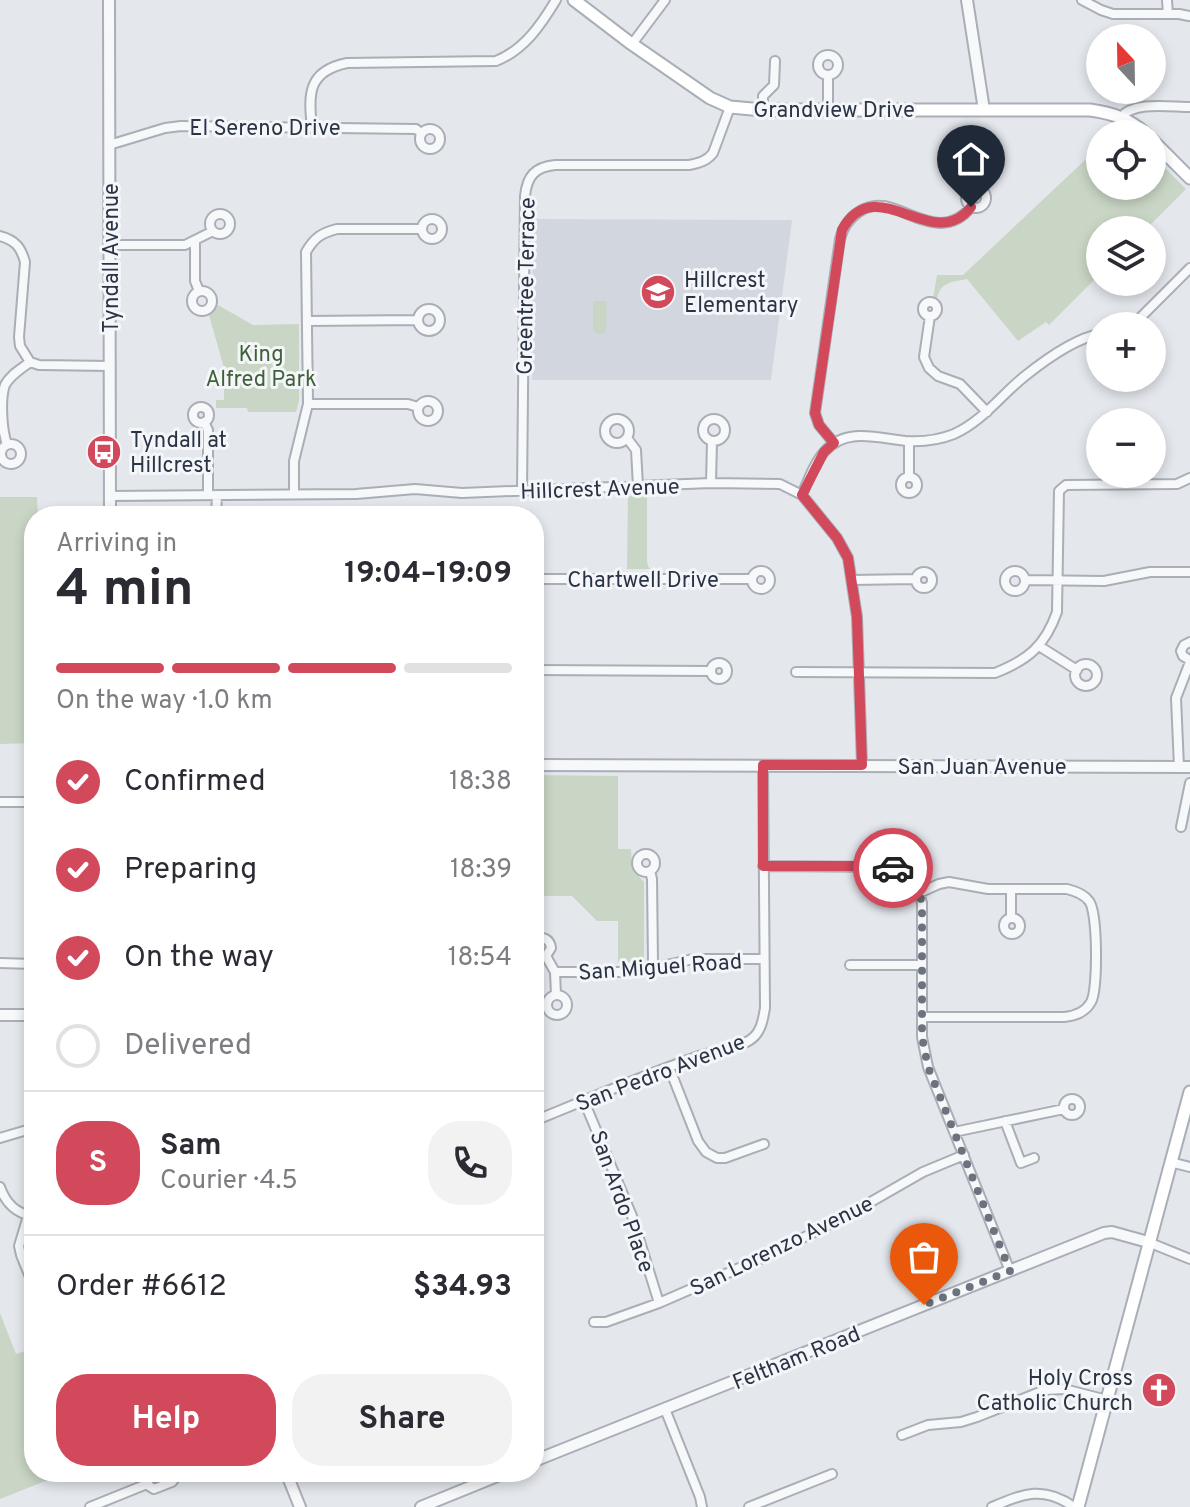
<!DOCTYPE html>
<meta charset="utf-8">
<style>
:root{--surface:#fff;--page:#f2f2f3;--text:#2b2b33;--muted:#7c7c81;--line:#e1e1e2;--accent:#d1495b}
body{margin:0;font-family:Overpass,sans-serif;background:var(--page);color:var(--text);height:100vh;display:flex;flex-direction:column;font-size:30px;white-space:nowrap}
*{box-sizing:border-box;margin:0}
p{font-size:26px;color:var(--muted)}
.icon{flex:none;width:44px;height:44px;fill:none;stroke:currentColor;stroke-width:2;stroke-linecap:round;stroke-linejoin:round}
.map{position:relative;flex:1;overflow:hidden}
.drawer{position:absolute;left:24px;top:506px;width:520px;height:976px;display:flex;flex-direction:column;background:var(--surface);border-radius:32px;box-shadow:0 4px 12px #0003}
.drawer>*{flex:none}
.needle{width:52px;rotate:338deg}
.fabs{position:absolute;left:1086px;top:24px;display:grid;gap:16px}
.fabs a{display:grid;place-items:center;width:80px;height:80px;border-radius:50%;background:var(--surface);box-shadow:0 4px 12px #0003;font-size:40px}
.pin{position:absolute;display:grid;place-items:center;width:68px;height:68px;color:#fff;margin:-82px -34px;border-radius:50% 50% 50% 0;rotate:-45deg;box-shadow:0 0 8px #0007}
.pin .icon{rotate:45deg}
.courier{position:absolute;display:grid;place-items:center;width:80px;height:80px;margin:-40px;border:6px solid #d1495b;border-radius:50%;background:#fff;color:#222;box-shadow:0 2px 10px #0007}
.summary em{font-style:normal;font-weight:700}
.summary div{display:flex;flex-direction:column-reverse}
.summary{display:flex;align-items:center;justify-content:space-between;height:136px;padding:0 32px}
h1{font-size:52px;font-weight:700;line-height:60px}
.bar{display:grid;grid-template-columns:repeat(4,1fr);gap:12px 8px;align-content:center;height:96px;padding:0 32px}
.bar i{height:10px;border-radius:6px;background:var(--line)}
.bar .selected{background:var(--accent)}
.bar p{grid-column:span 4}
.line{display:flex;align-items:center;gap:20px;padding:0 32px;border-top:2px solid var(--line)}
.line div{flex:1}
.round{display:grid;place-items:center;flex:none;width:84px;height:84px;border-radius:32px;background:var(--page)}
ol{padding:0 32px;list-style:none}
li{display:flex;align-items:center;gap:24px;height:88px}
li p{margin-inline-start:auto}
li .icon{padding:8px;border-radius:50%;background:var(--accent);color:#fff;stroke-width:4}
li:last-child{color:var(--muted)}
li i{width:44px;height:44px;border:4px solid var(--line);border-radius:50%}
.action{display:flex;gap:16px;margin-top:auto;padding:16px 32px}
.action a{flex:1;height:92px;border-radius:32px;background:var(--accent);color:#fff;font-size:32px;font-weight:700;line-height:92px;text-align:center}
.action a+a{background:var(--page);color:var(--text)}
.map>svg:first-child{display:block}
</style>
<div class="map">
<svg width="1190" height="1507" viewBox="0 0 1190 1507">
<rect width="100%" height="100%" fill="#e4e7ec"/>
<path fill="#d2d6de" d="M533,219L792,220L771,380H532Z"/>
<path fill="#c9d6c5" d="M1100,146V186H1152V155L1186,189L1145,230H1100V274L1049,325L1046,322L1018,341L967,279C952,282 939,282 937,300L933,299L937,275H963Z
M593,301H607L606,331C602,335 597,335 593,330Z
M218,305L253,325L299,324V400L296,412H248L247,408H216V400H224V368L209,315L214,311Z
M647,495V562L649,568L654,569H627L628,496Z
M0,497H37L38,516H34V743L0,744Z
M534,775L618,776V849H631L632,869L644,882V956L640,962H618V921H597L572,896H534Z
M0,1313L16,1354L34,1348V1472H68L0,1499Z"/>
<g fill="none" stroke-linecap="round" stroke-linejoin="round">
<g stroke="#a9aeb7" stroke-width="12">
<path id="minor" d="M1082,0L1101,10L1113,14H1179L1189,16
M1167,0L1168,14
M632,44L665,0
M818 65a10 10 0 1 1 20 0a10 10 0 1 1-20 0Z
M828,75V110
M763,110V96L774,85L775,61
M1121,117C1134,101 1170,107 1190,107
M312,127C308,94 308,71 347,63L496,61C524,50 541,25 556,0
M420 139a10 10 0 1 1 20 0a10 10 0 1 1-20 0Z
M109,145L165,128L181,126L416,129L421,133
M966 198a10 10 0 1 1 20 0a10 10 0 1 1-20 0Z
M210 224a10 10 0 1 1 20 0a10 10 0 1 1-20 0Z
M422 229a10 10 0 1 1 20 0a10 10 0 1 1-20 0Z
M0,236C15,240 21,247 25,262L19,337L20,346L30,362L39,365L110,366
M195,241V281L199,291
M110,245H185L213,231
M192 301a10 10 0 1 1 20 0a10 10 0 1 1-20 0Z
M923 309a7 7 0 1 1 14 0a7 7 0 1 1-14 0Z
M418 320a11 11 0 1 1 22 0a11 11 0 1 1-22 0Z
M930,316L924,357L929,368L938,376L960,384L987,412
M307,321L418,320
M1132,326L1190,268
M418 411a10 10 0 1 1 20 0a10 10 0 1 1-20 0Z
M308,404H408L418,407
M193 415a8 8 0 1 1 16 0a8 8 0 1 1-16 0Z
M703 430a11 11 0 1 1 22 0a11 11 0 1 1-22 0Z
M605 431a12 12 0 1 1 24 0a12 12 0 1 1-24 0Z
M204,422L208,430V495
M627,438L636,450L638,486
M909,441V476
M834,443L819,425L815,413L840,239C846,216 867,200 892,208C919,217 947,237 971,207
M1 454a10 10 0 1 1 20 0a10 10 0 1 1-20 0Z
M7,444C2,431 0,398 5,385C10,375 21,369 30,362
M901 485a8 8 0 1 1 16 0a8 8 0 1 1-16 0Z
M711,483L712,441
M522,491L525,196C527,176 535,167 555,165H689C699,163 707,161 713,153L730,107
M294,494V461L308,404L306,252C314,238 321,233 337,229H421
M802,495C808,481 814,463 825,451C846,427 878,438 906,441C922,442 939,440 954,434C983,421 1001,395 1025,376C1045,360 1076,338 1100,334
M110,496L356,494L415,489L462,493L711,483L780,484L802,495L837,538L848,558L857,617L862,765
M216,516L217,495
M1005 581a10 10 0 1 1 20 0a10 10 0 1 1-20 0Z
M752 580a9 9 0 1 1 18 0a9 9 0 1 1-18 0Z
M916 580a8 8 0 1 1 16 0a8 8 0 1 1-16 0Z
M852,580L915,579
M1026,580L1104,581L1150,572H1190
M534,582L544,579H752
M1190,642L1184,645L1181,651L1183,656L1190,660
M1039,646L1077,670
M711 671a8 8 0 1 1 16 0a8 8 0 1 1-16 0Z
M1075 675a11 11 0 1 1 22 0a11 11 0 1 1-22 0Z
M534,670L710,671
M796,672L995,673C1028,660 1045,646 1057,612L1059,491L1066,485L1177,484L1190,478
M1179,767L1176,698L1190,662
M0,802H34
M1181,827L1190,783
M637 863a9 9 0 1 1 18 0a9 9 0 1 1-18 0Z
M763,866L890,867C908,873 918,884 922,903V1037L928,1067L1010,1271
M650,871L652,879L653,963L654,969
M1011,890V918
M919,893L939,884L949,882L988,889H1067C1075,891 1084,894 1089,901C1098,912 1098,990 1091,1002C1085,1013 1075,1016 1064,1017H922
M1004 926a8 8 0 1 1 16 0a8 8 0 1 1-16 0Z
M534,940C542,935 550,939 551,948L546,956L539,957L534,955
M546,956L555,972L556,995
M0,963L34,964
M850,965H922
M555,972H636L693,959H764
M547 1005a10 10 0 1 1 20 0a10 10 0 1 1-20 0Z
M669,1067L698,1141L706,1152L717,1158H725L764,1144
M1064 1107a8 8 0 1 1 16 0a8 8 0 1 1-16 0Z
M584,1101L632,1216L659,1303
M534,1121C588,1099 642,1076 696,1057C713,1051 735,1050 750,1040C761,1033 763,1020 765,1008L763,765
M1005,1121L1021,1163L1034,1158
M954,1132L1064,1109
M0,1138L34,1128
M1170,1162L1190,1167
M0,1187C6,1204 16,1213 34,1217
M28,1216L19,1246L21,1255L34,1287
M1148,1242L1190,1259
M594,1322H606L659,1303L769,1255L848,1215L923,1172L964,1155
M665,1409L700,1497L702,1507
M902,1435L928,1425L961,1422L977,1417L1045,1390L1064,1389L1107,1400
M155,1472L149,1475L147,1481L149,1486L154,1489L172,1482L176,1477V1472
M90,1507L147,1484
M749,1507L832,1474
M992,1507C1023,1494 1043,1485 1074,1507"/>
</g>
<g stroke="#a9aeb7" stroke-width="14">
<path id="tertiary" d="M109,0L110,516
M967,0L984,110
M534,765L1190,767
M0,1015H34
M534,1461L1104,1233L1112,1232L1148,1242
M286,1472L300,1507
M421,1507L507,1472"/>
</g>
<g stroke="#a9aeb7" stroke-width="15">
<path id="secondary" d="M574,0L629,42L710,98L730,107L763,110H1090C1113,113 1129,119 1146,134
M1152,140L1190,178
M1078,1507L1190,1092"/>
</g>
<use href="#minor" stroke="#f7f8fa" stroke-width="8"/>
<use href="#tertiary" stroke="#f7f8fa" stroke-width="10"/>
<use href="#secondary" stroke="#fff" stroke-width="11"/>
</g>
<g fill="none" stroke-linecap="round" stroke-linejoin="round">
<path stroke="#6c737f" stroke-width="8" stroke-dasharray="0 14.4" d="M893,868C909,874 918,886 922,903V1037L928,1067L1010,1271L924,1305"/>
<path stroke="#d1495b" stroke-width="10" d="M893,868L876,866H763V765H862L857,617L848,558L837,538L802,495L824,452L834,443L819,425L815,413L842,230C876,168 933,256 971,207"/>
</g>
<defs>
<g id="school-disc" transform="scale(1.8)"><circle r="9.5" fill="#d1495b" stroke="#f4f6f9"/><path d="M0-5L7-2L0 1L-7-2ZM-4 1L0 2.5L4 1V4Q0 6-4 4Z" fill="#fff"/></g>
<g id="bus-disc" transform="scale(1.8)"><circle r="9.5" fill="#d1495b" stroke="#f4f6f9"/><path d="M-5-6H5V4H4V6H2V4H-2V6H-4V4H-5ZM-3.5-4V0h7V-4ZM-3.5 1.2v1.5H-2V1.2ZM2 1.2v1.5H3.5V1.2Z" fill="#fff"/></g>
<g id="church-disc" transform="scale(1.8)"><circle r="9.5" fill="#d1495b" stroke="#f4f6f9"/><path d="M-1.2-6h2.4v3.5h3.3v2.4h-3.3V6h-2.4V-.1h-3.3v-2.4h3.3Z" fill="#fff"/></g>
</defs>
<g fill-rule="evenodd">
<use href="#school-disc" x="658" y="292"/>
<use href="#bus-disc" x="104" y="452"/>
<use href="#church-disc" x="1159" y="1390"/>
</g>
<g text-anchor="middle" stroke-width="6" stroke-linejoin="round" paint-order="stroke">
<g font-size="22" fill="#2b3445" stroke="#f4f6f9">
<text x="834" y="117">Grandview Drive</text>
<text x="265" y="135">El Sereno Drive</text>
<text transform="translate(110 258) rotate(-90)" y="8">Tyndall Avenue</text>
<text transform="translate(525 286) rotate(-89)" y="8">Greentree Terrace</text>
<text transform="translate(600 488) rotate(-2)" y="8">Hillcrest Avenue</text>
<text x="643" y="587">Chartwell Drive</text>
<text x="982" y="774">San Juan Avenue</text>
<text transform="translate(660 966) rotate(-4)" y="8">San Miguel Road</text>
<text transform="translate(660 1072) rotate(-21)" y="8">San Pedro Avenue</text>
<text transform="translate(623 1201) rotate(70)" y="8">San Ardo Place</text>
<text transform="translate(781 1245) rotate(-26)" y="8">San Lorenzo Avenue</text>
<text transform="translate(796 1357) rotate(-22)" y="8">Feltham Road</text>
</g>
<g font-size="22" fill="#2b3445" stroke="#f4f6f9" text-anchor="start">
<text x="684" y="287">Hillcrest<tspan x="684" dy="25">Elementary</tspan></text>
<text x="130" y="447">Tyndall at<tspan x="130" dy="25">Hillcrest</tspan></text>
<text x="1133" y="1385" text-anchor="end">Holy Cross<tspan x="1133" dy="25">Catholic Church</tspan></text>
</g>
<g font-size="22" fill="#3f6138" stroke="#f4f6f9">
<text x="261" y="361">King<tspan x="261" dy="25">Alfred Park</tspan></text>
</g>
</g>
</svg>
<div class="fabs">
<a><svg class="needle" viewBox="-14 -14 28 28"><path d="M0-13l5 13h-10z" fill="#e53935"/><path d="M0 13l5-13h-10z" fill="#7c7c81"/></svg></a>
<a><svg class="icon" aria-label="locate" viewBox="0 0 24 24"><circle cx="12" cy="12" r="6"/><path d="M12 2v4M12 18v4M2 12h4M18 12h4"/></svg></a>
<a><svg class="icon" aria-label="layers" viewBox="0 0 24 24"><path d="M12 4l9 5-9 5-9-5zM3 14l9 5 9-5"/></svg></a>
<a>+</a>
<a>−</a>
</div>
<div class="pin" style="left:924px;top:1305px;background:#ea580c"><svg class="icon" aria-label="bag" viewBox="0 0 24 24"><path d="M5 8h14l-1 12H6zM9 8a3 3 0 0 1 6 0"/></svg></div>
<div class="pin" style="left:971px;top:207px;background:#1f2937"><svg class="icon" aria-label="home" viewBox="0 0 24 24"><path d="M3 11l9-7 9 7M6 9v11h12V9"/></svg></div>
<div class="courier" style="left:893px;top:868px"><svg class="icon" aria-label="car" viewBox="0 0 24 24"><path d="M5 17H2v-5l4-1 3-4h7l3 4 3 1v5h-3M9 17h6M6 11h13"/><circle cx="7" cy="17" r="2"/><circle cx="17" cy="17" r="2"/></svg></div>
<section class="drawer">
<div class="summary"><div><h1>4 min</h1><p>Arriving in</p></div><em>19:04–19:09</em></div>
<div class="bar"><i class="selected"></i><i class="selected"></i><i class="selected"></i><i></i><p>On the way · 1.0 km</p></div>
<ol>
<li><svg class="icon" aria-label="check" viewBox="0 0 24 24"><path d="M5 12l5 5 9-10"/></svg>Confirmed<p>18:38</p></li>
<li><svg class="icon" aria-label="check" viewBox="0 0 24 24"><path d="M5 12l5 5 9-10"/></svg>Preparing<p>18:39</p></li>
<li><svg class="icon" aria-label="check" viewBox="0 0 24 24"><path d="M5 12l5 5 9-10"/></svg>On the way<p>18:54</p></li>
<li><i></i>Delivered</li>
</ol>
<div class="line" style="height:144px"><b class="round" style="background:var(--accent);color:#fff">S</b><div><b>Sam</b><p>Courier · 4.5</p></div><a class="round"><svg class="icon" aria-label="phone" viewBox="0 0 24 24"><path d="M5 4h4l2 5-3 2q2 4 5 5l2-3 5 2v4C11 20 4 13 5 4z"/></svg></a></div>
<div class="line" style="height:104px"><div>Order #6612</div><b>$34.93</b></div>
<div class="action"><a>Help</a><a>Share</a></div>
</section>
</div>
